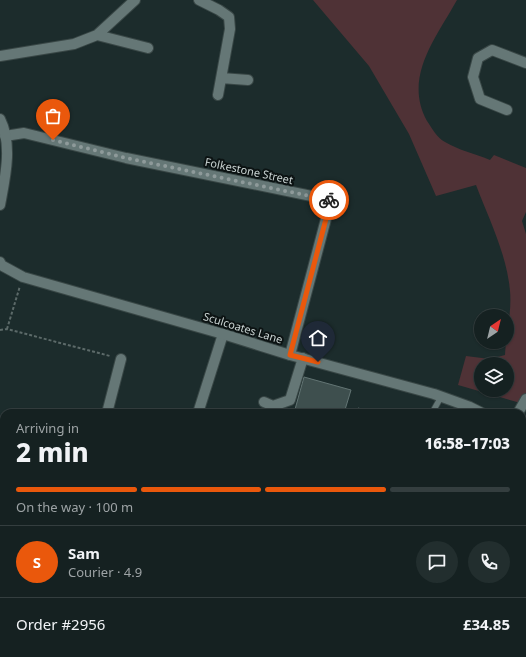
<!DOCTYPE html>
<meta charset="utf-8">
<style>
:root{--surface:#152121;--page:#222e2e;--text:#f1f3f6;--muted:#9da3a5;--line:#343e3f;--accent:#ea580c}
body{margin:0;font-family:"Noto Sans",sans-serif;background:var(--page);color:var(--text);height:100vh;display:flex;flex-direction:column;font-size:15px;white-space:nowrap}
*{box-sizing:border-box;margin:0}
p{font-size:13px;color:var(--muted)}
.icon{flex:none;width:22px;height:22px;fill:none;stroke:currentColor;stroke-width:2;stroke-linecap:round;stroke-linejoin:round}
.map{position:relative;flex:1;overflow:hidden}
.side{position:absolute;left:0px;top:409px;width:526px;height:248px;display:flex;flex-direction:column;background:var(--surface);border-radius:12px 12px 0 0;box-shadow:0 1px 3px #0004,0 0 0 1px var(--line)}
.side>*{flex:none}
.needle{width:26px;rotate:35deg}
.buttons{position:absolute;left:474px;top:309px;display:grid;gap:8px}
.buttons a{display:grid;place-items:center;width:40px;height:40px;border-radius:50%;background:var(--surface);box-shadow:0 1px 3px #0004,0 0 0 1px var(--line);font-size:20px}
.pin{position:absolute;display:grid;place-items:center;width:34px;height:34px;color:#fff;margin:-41px -17px;border-radius:50% 50% 50% 0;rotate:-45deg;box-shadow:0 0 4px #0007}
.pin .icon{rotate:45deg}
.courier{position:absolute;display:grid;place-items:center;width:40px;height:40px;margin:-20px;border:3px solid #ea580c;border-radius:50%;background:#fff;color:#222;box-shadow:0 1px 5px #0007}
.head em{font-style:normal;font-weight:800}
.head div{display:flex;flex-direction:column-reverse}
.head{display:flex;align-items:center;justify-content:space-between;height:68px;padding:0 16px}
h1{font-size:26px;font-weight:800;line-height:30px}
.bar{display:grid;grid-template-columns:repeat(4,1fr);gap:6px 4px;align-content:center;height:48px;padding:0 16px}
.bar i{height:5px;border-radius:3px;background:var(--line)}
.bar .active{background:var(--accent)}
.bar p{grid-column:span 4}
.line{display:flex;align-items:center;gap:10px;padding:0 16px;border-top:1px solid var(--line)}
.line div{flex:1}
.round{display:grid;place-items:center;flex:none;width:42px;height:42px;border-radius:21px;background:var(--page)}
.map>svg:first-child{display:block}
</style>
<div class="map">
<svg width="526" height="657" viewBox="0 0 526 657">
<rect width="100%" height="100%" fill="#1c2c2c"/>
<path fill="#4f3236" fill-rule="evenodd" d="M313,0H457C436,38 403,77 427,121C432,128 437,138 445,142C458,150 476,154 490,160L494,155L526,168V212L522,221L526,234V399L524,404L458,385L466,356L490,359L505,355C506,336 512,311 510,291C507,255 489,219 476,185L436,196L409,134L369,66ZM481,364H507V390H481Z
M0,432L4,433V529H0Z"/>
<path fill="#210409" d="M526,500V549L522,561V513Z
M477,653H494L492,657H475Z"/>
<path fill="#3e4f4e" stroke="#637574" d="M304,377L351,390L344,413H294Z
M358,408L375,413H356Z
M343,653H376L375,657H342Z"/>
<g fill="none" stroke-linecap="round" stroke-linejoin="round">
<g stroke="#394746" stroke-width="7">
<path id="service" d="M432,413L441,397"/>
</g>
<g stroke="#394746" stroke-width="12">
<path id="minor" d="M199,0L219,10L229,17L230,29L218,95
M97,35L148,48
M0,56L74,44L97,35L135,0
M221,78L248,80
M507,110L480,99L473,77L478,58L492,50L526,63
M5,136L24,133L126,158L331,200L290,355
M264,402L273,406L290,400L303,358
M107,413L121,359
M198,413L223,334
M518,413L526,399
M0,430L4,431
M294,653L295,657
M35,657L36,656
M119,657L120,653"/>
</g>
<g stroke="#394746" stroke-width="12">
<path id="tertiary" d="M0,119C13,145 5,178 0,205
M0,262L1,265L23,277L223,334L290,355L434,394L470,407L482,413
M522,437L526,440"/>
</g>
<path stroke="#5c6a69" stroke-width="2" stroke-dasharray="3 2" stroke-linecap="butt" d="M7,329L20,286
M0,330L7,329L110,356
M522,466L526,453
M459,657L461,653"/>
<use href="#service" stroke="#657776" stroke-width="5.5"/>
<use href="#minor" stroke="#657776" stroke-width="10"/>
<use href="#tertiary" stroke="#657776" stroke-width="10"/>
</g>
<g fill="none" stroke-linecap="round" stroke-linejoin="round">
<path stroke="#8e9a9a" stroke-width="4" stroke-dasharray="0 7.2" d="M53,140L126,158L329,200"/>
<path stroke="#ea580c" stroke-width="5" d="M318,362L290,355L331,200H329"/>
</g>
<g text-anchor="middle" stroke-width="4" stroke-linejoin="round" paint-order="stroke">
<g font-size="11" fill="#ccd6d5" stroke="#0c1313">
<text transform="translate(249 171) rotate(12)" y="4">Folkestone Street</text>
<text transform="translate(243 328) rotate(17)" y="4">Sculcoates Lane</text>
</g>
</g>
</svg>
<div class="buttons">
<a><svg class="needle" viewBox="-14 -14 28 28"><path d="M0-13l5 13h-10z" fill="#e53935"/><path d="M0 13l5-13h-10z" fill="#9da3a5"/></svg></a>
<a><svg class="icon" aria-label="layers" viewBox="0 0 24 24"><path d="M12 4l9 5-9 5-9-5zM3 14l9 5 9-5"/></svg></a>
</div>
<div class="pin" style="left:53px;top:140px;background:#ea580c"><svg class="icon" aria-label="bag" viewBox="0 0 24 24"><path d="M5 8h14l-1 12H6zM9 8a3 3 0 0 1 6 0"/></svg></div>
<div class="pin" style="left:318px;top:362px;background:#1f2937"><svg class="icon" aria-label="home" viewBox="0 0 24 24"><path d="M3 11l9-7 9 7M6 9v11h12V9"/></svg></div>
<div class="courier" style="left:329px;top:200px"><svg class="icon" aria-label="bike" viewBox="0 0 24 24"><circle cx="6" cy="16" r="4"/><circle cx="18" cy="16" r="4"/><path d="M6 16l4-8h5l3 8M10 8l3 8H6M13 5h3"/></svg></div>
<section class="side">
<div class="head"><div><h1>2 min</h1><p>Arriving in</p></div><em>16:58–17:03</em></div>
<div class="bar"><i class="active"></i><i class="active"></i><i class="active"></i><i></i><p>On the way · 100 m</p></div>
<div class="line" style="height:72px"><b class="round" style="background:var(--accent);color:#fff">S</b><div><b>Sam</b><p>Courier · 4.9</p></div><a class="round"><svg class="icon" aria-label="chat" viewBox="0 0 24 24"><path d="M4 5h16v11H9l-5 4z"/></svg></a><a class="round"><svg class="icon" aria-label="phone" viewBox="0 0 24 24"><path d="M5 4h4l2 5-3 2q2 4 5 5l2-3 5 2v4C11 20 4 13 5 4z"/></svg></a></div>
<div class="line" style="height:52px"><div>Order #2956</div><b>£34.85</b></div>
</section>
</div>
